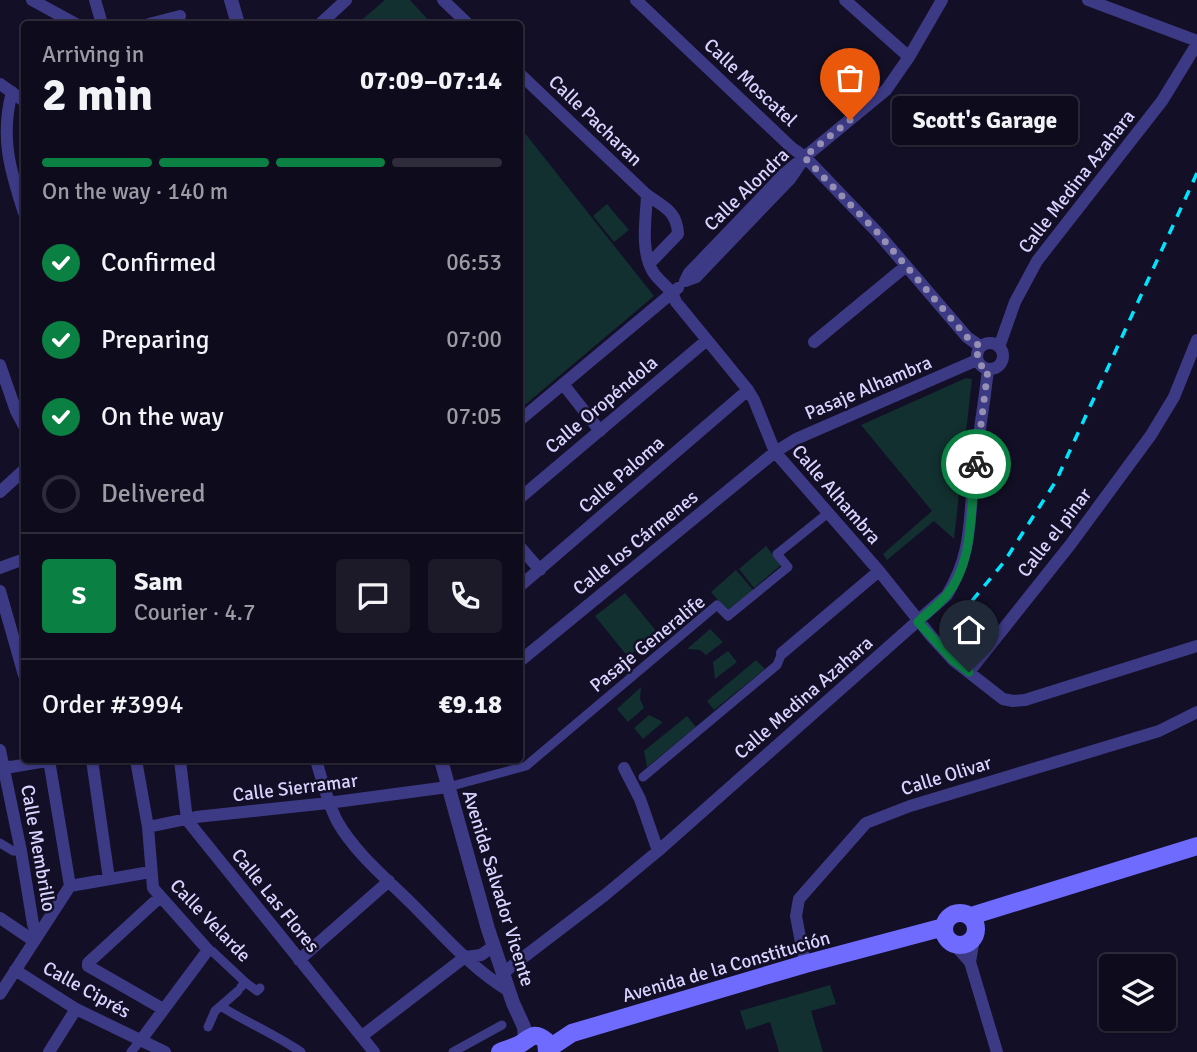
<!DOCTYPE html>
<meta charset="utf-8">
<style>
:root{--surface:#0e0b1c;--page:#1c1929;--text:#f1f3f6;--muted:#9b9ba3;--line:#2e2b3b;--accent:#0b8043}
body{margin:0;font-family:Signika,sans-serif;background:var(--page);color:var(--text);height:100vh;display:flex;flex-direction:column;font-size:26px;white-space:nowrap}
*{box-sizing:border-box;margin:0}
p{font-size:23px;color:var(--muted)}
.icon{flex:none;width:38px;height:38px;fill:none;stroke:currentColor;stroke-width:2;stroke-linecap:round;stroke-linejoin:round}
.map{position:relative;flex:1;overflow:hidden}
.panel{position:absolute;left:21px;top:21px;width:502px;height:742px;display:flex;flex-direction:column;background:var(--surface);border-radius:7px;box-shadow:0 2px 5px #0004,0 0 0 2px var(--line)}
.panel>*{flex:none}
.buttons{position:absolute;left:1099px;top:954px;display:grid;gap:14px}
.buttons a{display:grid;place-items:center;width:77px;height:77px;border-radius:7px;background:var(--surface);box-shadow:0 2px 5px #0004,0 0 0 2px var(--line);font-size:35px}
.pin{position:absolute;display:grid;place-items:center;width:60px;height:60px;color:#fff;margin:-72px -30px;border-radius:50% 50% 50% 0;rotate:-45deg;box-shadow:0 0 7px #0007}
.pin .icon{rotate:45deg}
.courier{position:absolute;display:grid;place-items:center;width:70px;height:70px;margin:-35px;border:5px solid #0b8043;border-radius:50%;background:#fff;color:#222;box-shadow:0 2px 9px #0007}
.bubble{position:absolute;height:49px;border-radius:7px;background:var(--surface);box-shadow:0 2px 5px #0004,0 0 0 2px var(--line);font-size:23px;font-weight:800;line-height:49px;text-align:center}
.summary em{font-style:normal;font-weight:800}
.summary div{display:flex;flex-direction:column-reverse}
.summary{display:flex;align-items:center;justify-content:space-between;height:119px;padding:0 21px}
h1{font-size:46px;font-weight:800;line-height:52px}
.bar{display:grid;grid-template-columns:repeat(4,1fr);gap:10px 7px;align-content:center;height:84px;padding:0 21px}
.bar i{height:9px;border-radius:5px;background:var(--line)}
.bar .active{background:var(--accent)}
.bar p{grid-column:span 4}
.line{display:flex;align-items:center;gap:18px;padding:0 21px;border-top:2px solid var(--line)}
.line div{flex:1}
.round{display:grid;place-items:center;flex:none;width:74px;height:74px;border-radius:7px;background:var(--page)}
ol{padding:0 21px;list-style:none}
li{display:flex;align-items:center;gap:21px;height:77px}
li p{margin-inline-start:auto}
li .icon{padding:7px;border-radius:50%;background:var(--accent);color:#fff;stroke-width:4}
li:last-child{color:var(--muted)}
li i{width:38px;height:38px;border:4px solid var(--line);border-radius:50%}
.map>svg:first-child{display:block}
</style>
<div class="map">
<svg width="1197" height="1052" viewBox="0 0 1197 1052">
<rect width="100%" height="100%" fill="#130f26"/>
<path fill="#12302f" d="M385,0H410L432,24H357Z
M520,127L654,296L520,409Z
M607,204L629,230L614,242L593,216Z
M966,378L972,379L954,539L934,521L887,560L883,554L932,511L861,425Z
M766,546L781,565L754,588L739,569Z
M736,570L754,591L728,612L711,592Z
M625,593L657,632L628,657L595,616Z
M710,629L723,642L706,655L700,650L687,649Z
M728,651L737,662L715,679L713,662Z
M756,660L765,669L714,710L707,701Z
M641,687L640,699L644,708L628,722L617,709Z
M649,715L663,722L643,739L634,728Z
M687,716L696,727L647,767L644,751Z
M830,985L836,1004L811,1011L823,1052H779L770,1022L746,1030L740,1011Z"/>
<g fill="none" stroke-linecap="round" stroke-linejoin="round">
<path stroke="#3d3a85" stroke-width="9" d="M643,777L777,665L782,653
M448,787L526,766L717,605L728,616L788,567L777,554L828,513
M0,843L13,851H21
M208,950L212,951L245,982L241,987
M245,982L257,991L260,988
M222,1007C248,1023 276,1035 301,1052
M208,1027L215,1011L238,991
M131,1052L141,1040
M453,1052L502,1025"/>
<path stroke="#3d3a85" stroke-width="12" d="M32,0L76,24
M95,0L102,24
M443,0L468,24
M636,0L792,148L805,157L877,232L967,337L981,347
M845,0L909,57
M1088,0L1197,41
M149,24L180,16
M320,24L346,0
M520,74L647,195
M0,84L24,101
M12,92C0,137 10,170 24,213
M805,157L790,179L696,277L685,281L689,273L784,174L886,90L909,57L942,0
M650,263L678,234C677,211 664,207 647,195C646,219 640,250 653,272C661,284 672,288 676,302L748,390L754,400L775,452L879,571L931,636L953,660L1003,699L1013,701L1025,700L1197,646
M814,342L906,266
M977 356a13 13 0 1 1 26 0a13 13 0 1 1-26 0Z
M999,347L1015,302L1037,261L1162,101L1197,44
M0,365L16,411L24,426
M563,384L600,431
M520,420L678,288
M0,492L24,470
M520,498L707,340
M520,547L540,570
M0,568L24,559
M520,586L748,390
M0,591L24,675
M782,653L879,571
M520,661L775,452L796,439L977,360
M969,672L1070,545L1151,435L1174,397L1197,340
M0,750L21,851L33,924L37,936
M49,760L70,886
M92,760L109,879
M136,760L148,827L153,888L208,950L141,1040
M180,760L187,820L374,1052
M316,760C322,780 327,801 337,821C355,853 387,879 413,905C443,935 472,969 509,991
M0,766L11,767L52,760
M624,768L640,799L658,851
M148,827L196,817L328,803L448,787
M160,897L88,963V966L163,1009
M0,918L34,941
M974,938L970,962L997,1052
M953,943L970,962
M299,960L389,881
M805,964L796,916L799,899L866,823L910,806L1159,731L1197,712
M15,970L76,1009L165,1052
M503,973L605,895L658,851L947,595C971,555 969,526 973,481C977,444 984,407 988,369
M0,994L70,886L150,872
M362,1036L465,957L481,955L494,946
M49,1052L76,1009"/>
<path stroke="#3d3a85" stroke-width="14" d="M231,0L238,24
M441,760L488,929L513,1003L524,1027L525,1040"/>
<path stroke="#6f6bff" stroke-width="18" d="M944 929a16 16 0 1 1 32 0a16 16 0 1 1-32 0Z
M971,916L1197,846
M548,1049L572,1033L805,964L944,927
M500,1052C507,1049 516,1047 522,1043C531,1037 535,1031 546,1041L547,1052"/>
<path stroke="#00e5ff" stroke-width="3.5" stroke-dasharray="10 9" stroke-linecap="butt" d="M948,630L1004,562L1056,481L1197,173"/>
</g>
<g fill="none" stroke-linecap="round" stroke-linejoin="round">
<path stroke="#948fb3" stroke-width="7" stroke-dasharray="0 12.6" d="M850,120L804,157L877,232L967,337L981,347C974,356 977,366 988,369L976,464"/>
<path stroke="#0b8043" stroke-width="9" d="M969,672L953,660L918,622C927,613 938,605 946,596C976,560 969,507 976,464"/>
</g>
<g text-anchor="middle" stroke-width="5" stroke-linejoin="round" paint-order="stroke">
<g font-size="19" fill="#d9d4ff" stroke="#130f26">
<text transform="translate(751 82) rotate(43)" y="7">Calle Moscatel</text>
<text transform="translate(596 120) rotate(44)" y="7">Calle Pacharan</text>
<text transform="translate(1076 181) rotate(-52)" y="7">Calle Medina Azahara</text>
<text transform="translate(746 189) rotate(-44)" y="7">Calle Alondra</text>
<text transform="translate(868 387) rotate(-23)" y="7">Pasaje Alhambra</text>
<text transform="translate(601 404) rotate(-40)" y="7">Calle Oropéndola</text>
<text transform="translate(621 474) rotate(-41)" y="7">Calle Paloma</text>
<text transform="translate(837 494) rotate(49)" y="7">Calle Alhambra</text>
<text transform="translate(1054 532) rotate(-52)" y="7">Calle el pinar</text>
<text transform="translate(635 542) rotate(-39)" y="7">Calle los Cármenes</text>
<text transform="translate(647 643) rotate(-39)" y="7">Pasaje Generalife</text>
<text transform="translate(803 697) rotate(-41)" y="7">Calle Medina Azahara</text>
<text transform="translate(946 775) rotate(-17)" y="7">Calle Olivar</text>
<text transform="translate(295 787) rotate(-7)" y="7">Calle Sierramar</text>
<text transform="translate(39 848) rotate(80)" y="7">Calle Membrillo</text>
<text transform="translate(499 888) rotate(73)" y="7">Avenida Salvador Vicente</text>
<text transform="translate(276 900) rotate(51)" y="7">Calle Las Flores</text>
<text transform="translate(211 920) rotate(46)" y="7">Calle Velarde</text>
<text transform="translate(726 966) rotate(-16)" y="7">Avenida de la Constitución</text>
<text transform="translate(87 989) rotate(29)" y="7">Calle Ciprés</text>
</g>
</g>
</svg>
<div class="buttons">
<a><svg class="icon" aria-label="layers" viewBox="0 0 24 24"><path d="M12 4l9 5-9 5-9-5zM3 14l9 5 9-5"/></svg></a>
</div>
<div class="pin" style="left:850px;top:120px;background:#ea580c"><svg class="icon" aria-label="bag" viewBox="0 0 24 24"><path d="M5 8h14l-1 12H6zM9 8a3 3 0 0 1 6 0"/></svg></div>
<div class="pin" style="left:969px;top:672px;background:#1f2937"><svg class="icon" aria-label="home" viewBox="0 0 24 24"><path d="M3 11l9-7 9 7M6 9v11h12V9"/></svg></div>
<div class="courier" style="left:976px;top:464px"><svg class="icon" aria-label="bike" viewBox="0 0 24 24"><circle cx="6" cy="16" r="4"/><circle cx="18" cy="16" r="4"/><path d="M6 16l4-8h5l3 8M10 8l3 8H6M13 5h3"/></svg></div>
<div class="bubble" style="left:892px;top:96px;width:186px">Scott's Garage</div>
<section class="panel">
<div class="summary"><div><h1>2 min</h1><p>Arriving in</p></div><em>07:09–07:14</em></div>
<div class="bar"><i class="active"></i><i class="active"></i><i class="active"></i><i></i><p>On the way · 140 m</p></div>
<ol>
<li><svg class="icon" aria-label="check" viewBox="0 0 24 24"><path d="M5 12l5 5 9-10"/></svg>Confirmed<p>06:53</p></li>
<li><svg class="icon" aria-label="check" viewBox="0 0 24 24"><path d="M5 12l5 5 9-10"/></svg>Preparing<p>07:00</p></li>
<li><svg class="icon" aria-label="check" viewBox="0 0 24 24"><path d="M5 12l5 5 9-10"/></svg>On the way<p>07:05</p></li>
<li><i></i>Delivered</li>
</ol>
<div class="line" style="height:126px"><b class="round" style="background:var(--accent);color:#fff">S</b><div><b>Sam</b><p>Courier · 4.7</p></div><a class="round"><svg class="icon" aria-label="chat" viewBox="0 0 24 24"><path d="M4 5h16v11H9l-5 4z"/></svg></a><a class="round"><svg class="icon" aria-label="phone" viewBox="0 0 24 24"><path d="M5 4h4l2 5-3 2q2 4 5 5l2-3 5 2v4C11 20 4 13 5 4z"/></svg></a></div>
<div class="line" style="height:91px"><div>Order #3994</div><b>€9.18</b></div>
</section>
</div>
